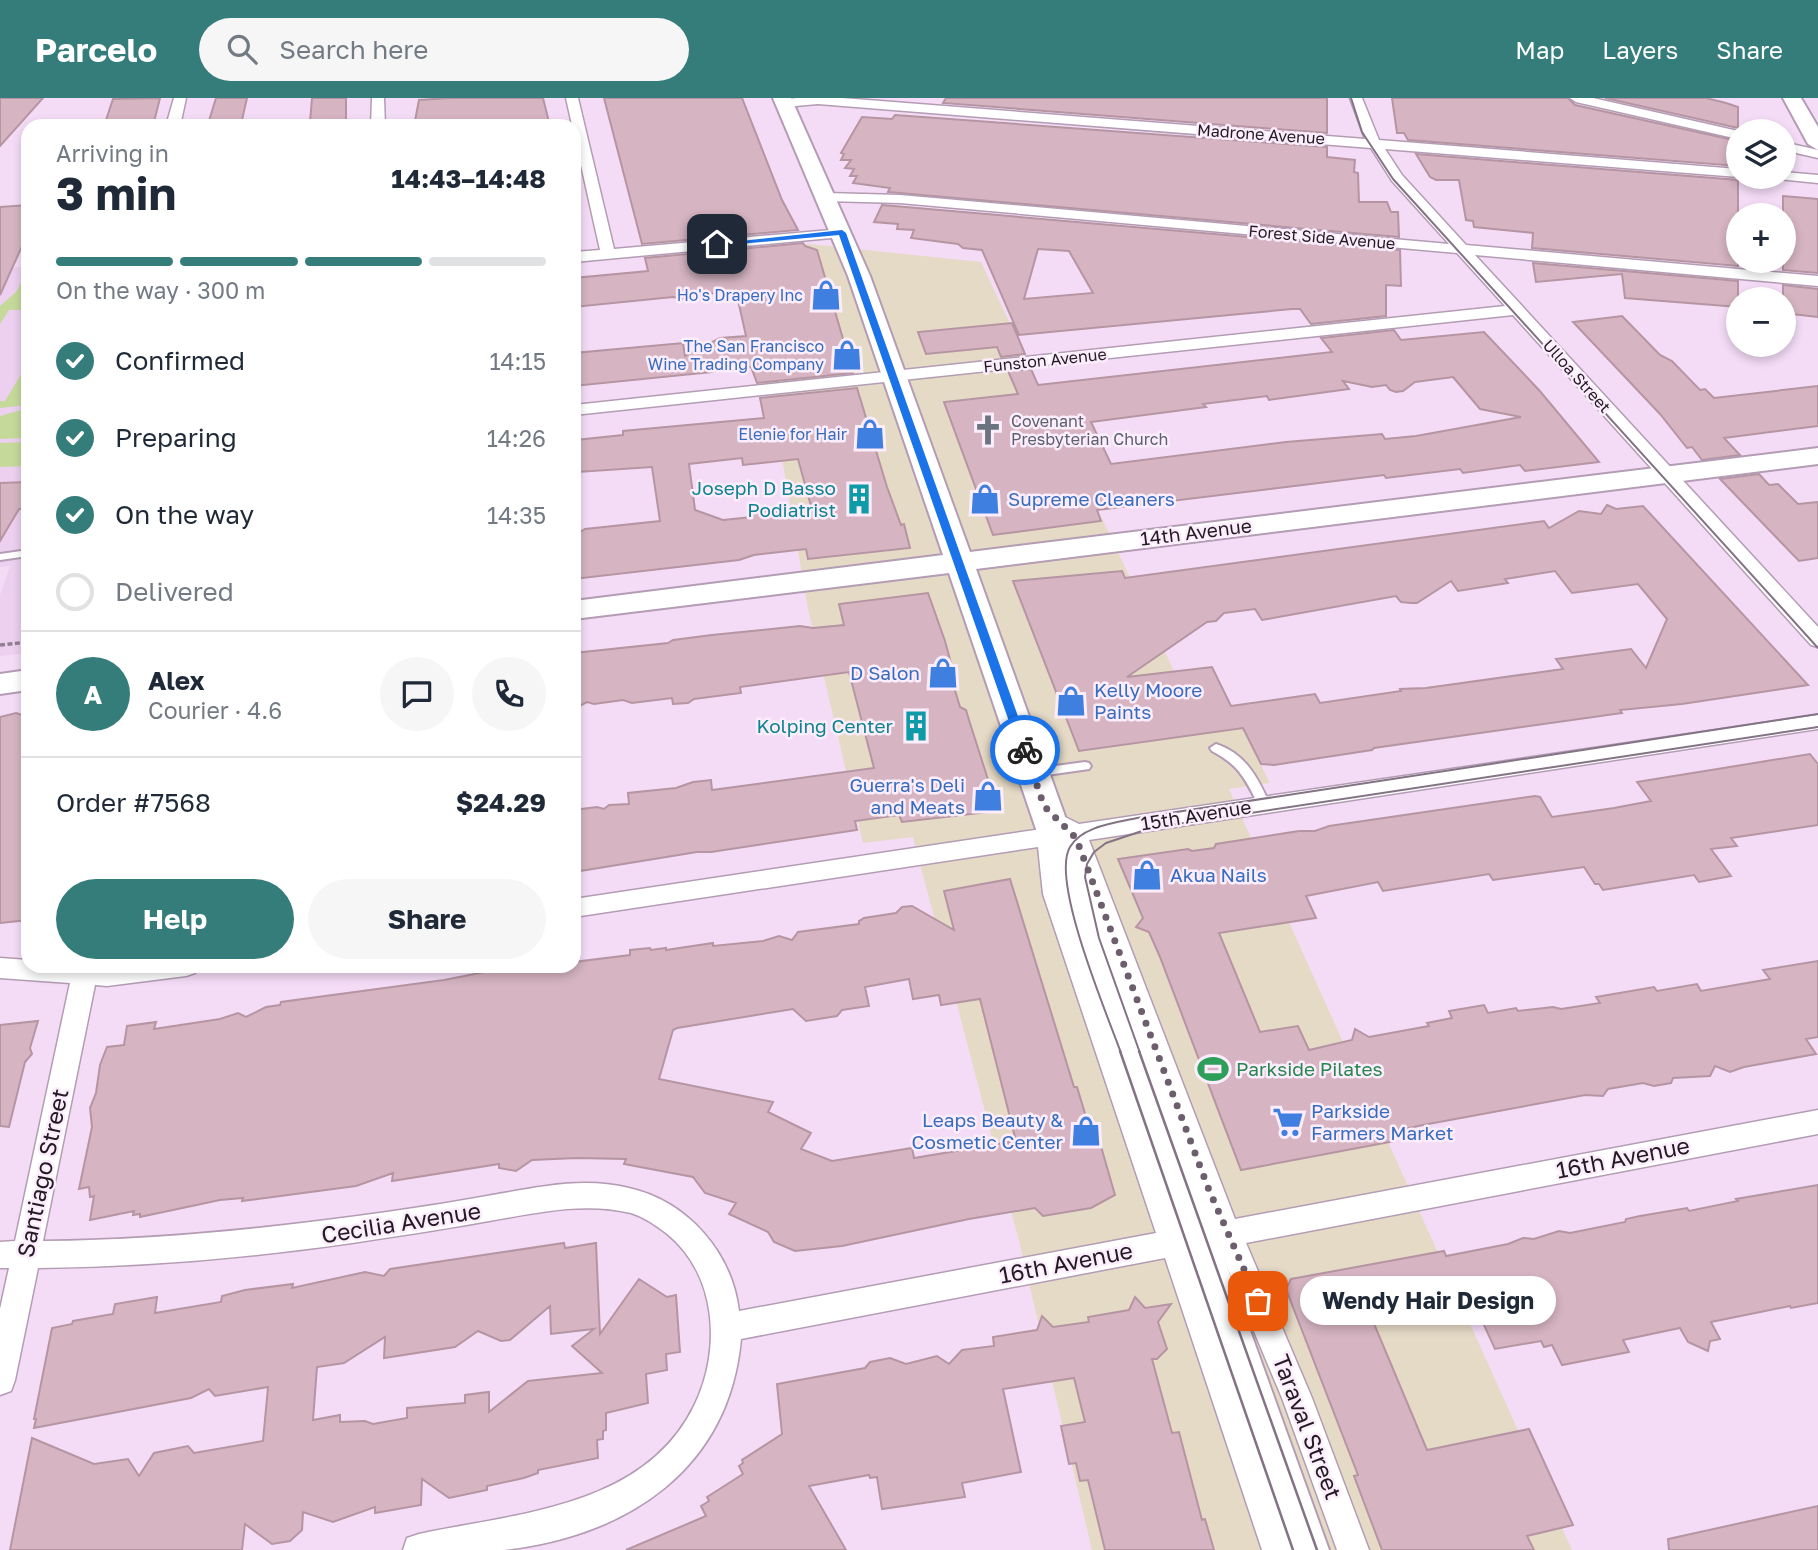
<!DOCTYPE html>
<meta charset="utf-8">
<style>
:root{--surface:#fff;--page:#f6f6f7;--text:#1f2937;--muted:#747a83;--line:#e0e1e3;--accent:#357d7b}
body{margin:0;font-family:"Golos Text",sans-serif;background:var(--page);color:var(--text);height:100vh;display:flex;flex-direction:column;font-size:26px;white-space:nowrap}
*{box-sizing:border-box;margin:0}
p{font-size:23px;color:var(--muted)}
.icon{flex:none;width:38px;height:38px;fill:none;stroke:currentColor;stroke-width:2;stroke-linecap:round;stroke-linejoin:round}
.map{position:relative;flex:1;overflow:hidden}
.drawer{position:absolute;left:21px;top:21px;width:560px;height:854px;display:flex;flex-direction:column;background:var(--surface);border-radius:21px;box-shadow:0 4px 10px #0003}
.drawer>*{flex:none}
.fabs{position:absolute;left:1726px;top:21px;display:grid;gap:14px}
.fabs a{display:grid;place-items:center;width:70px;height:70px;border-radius:50%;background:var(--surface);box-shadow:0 4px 10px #0003;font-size:35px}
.pin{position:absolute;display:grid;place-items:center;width:60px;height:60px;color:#fff;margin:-30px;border-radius:14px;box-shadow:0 4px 10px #0006}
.courier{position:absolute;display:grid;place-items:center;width:70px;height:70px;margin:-35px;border:5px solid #1a73e8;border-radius:50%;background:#fff;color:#222;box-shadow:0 2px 9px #0007}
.bubble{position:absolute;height:49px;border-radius:24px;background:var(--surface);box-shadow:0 4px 10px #0003;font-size:23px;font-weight:700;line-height:49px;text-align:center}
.head em{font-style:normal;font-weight:700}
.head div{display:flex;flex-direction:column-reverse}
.head{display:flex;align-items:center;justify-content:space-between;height:119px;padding:0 35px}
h1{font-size:46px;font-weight:700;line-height:52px}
.bar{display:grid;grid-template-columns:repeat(4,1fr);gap:10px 7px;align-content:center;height:84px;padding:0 35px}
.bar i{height:9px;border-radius:5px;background:var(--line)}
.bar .selected{background:var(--accent)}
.bar p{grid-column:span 4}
.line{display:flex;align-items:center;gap:18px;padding:0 35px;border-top:2px solid var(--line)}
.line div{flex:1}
.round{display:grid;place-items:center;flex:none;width:74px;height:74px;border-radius:37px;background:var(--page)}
ol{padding:0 35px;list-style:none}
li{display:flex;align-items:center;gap:21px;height:77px}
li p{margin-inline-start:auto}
li .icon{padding:7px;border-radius:50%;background:var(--accent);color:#fff;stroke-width:4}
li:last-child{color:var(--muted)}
li i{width:38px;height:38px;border:4px solid var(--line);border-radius:50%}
.button{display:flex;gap:14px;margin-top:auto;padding:14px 35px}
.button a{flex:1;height:80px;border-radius:42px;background:var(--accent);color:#fff;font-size:28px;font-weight:700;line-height:80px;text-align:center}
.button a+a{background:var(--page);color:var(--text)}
header{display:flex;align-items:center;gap:42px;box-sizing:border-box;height:98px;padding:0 35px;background:var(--accent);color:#fff}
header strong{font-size:33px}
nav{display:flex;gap:38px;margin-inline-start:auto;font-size:24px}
.search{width:490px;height:63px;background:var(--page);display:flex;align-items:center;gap:18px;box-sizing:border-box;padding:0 24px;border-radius:38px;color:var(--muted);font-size:26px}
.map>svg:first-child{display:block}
</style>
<header>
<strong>Parcelo</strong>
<div class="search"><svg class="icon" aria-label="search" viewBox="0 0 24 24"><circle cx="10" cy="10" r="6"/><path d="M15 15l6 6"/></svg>Search here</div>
<nav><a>Map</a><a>Layers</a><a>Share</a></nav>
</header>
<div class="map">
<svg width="1818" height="1452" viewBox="0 0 1818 1452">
<rect width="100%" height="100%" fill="#f4dcf6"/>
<path fill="#e5dac6" d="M809,146L981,164L1174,573L1212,569L1270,685L1229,691L1572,1452H1092L1019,1143L913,739L863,745L808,511L746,152Z"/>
<path fill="#edcfef" d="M28,168V555L0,558V497L10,468L0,469V179L5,171Z"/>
<path fill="#c5da9a" d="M24,179H28V194L22,198H28V212H9L0,226V208L16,194Z
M25,270H28V307L0,310V303H5Z
M28,310V340L0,341V318Z
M28,344V368L0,369V345Z"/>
<path fill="#d6b4c2" stroke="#b695a3" stroke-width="2" fill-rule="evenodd" d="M0,0H43L0,48Z
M160,0L154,24L135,28H104L113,1Z
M216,0H247L242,22L208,26Z
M312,0H346V28H319V23L310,24Z
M449,0H543L550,28H414L419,2Z
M604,0H742L782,102L798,132L642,146Z
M946,0H1327V35L943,5Z
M1392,0H1568L1575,7L1738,43V68L1408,42L1404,35H1397Z
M1605,0H1706L1726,5L1738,9V30Z
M895,17L1327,49V59L1355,62L1354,74L1358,75L1359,104H1387L1391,114H1398L1399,139L888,94L890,90L853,85L857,78H850L854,71L845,70L851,62H841L844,56L841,55L862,19L892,21Z
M1416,56L1738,82V168L1532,150L1533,135L1474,129L1473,123L1466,122L1459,82H1436L1430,79Z
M1783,98L1818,101V175L1783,172Z
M28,107V135L0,197V109Z
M882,107L1400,152L1401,188L1386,187V218L1311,226L1300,211H1292L1019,237L982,152L963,150L958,146L911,140L914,132L897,131L898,126L874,124ZM1038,151L1069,153L1093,195L1024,201Z
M803,145L805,148L817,152L853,275L757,285L751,269L740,271L738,264L712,274L574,288V255L683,245L685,258L720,240L746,238L736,193L687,198L683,201L673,199L574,209V180L648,173L645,160Z
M1533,165L1738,183V209L1625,200L1622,176L1536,184Z
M1783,187L1818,191V219L1783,215Z
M1622,218L1660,257L1672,263L1700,292L1705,291L1714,300L1818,288V328L1724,340L1740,357L1702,362L1692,349L1687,350L1660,316L1573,224Z
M1012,225L1025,256L1001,259L997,249L926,256L918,234Z
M1394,232L1401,242L1484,234L1539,292L1599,364L1525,373L1520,367L1463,375L1460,371L1386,380L1384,377L1097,412L1101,423L993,437L944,304L1018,296L1008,273L1031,271L1038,287L1332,254L1321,240ZM1453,279L1480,311L1521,319L1416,338L1385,341L1382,336L1286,344L1111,366L1091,324L1206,309L1203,306L1267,298L1269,302L1349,291L1343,283L1372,289L1386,287L1390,292L1396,294L1403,293L1415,284Z
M857,290L887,389L901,427L904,426L910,450L808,461L806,451L754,457L739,462L574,481V438L585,431L660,423L652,369L578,374L576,342L623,337V333L764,320L760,300ZM742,360L743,367L798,361L811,408L751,414L752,419L723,422L695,412L689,366Z
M1759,376L1769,387L1778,386L1798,406L1818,404V460L1799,463L1720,381Z
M28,384V411H19L0,443V385Z
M1607,407L1616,411L1643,408L1808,587L1682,606L1620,612L1622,615L1374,650L1372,652L1274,667L1261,666L1243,630L1079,653L1013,483L1122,473L1125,480L1544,423L1549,430L1579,413L1601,416ZM1555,473L1572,495L1638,486L1667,521L1646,570L1631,551L1556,561L1563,571L1426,590L1400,591L1401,593L1320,605L1315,596L1231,608L1212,569L1127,579L1207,524L1216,523L1224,515L1255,511L1262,522L1396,498L1401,504L1411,505H1417L1451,483L1458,493L1508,485L1505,481Z
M928,495L945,543L952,569H948L960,609L966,612L969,622L998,713L902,724L899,717L855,723L857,732L711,754H697L574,774V712L597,709L604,711L609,707L629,706L628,695L676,690L693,684L711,682L712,692L874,670L849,574L740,589L741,595L694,601L688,605L673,606L672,600L632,605L623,602L594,606L587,604L574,611V555L668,545L673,542L712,537L800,528L813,530L844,527L839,506Z
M16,615L28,619V822L0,825V619Z
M1810,656L1818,666V727L1731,740L1737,748L1711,751L1731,778L1699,784L1694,777L1603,792L1599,786H1595L1584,769L1493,782L1489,776L1383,793L1378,784L1306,798L1316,820L1219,835L1260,934L1298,928L1309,952L1352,942L1355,931L1369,939L1429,928L1427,925L1452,920L1449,913L1484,907L1488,915L1516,910L1518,913L1553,909L1561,911L1600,905L1596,899L1654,889L1657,893L1697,886L1701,893L1770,881L1763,872L1818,863V939L1806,941L1816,956L1744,969L1730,974L1715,968L1710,978L1673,980L1671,985L1654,988L1643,985L1608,991L1603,998L1585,997L1423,1027L1391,1034L1395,1043L1241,1072L1160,859L1149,834L1136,829L1143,820L1118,761L1188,751L1192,753L1214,750L1216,746L1299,733H1315L1329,728L1535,698L1540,699L1552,719L1614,710L1651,703L1637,684Z
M1010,781L1074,989H1077L1087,1022L1093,1021L1115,1097L1091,1110L1043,1118L1035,1110L969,1121L842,1148L795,1153L774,1144L768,1134L729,1116L736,1105L705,1095L693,1079L624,1066L626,1061L577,1060L532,1062L516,1073L499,1070V1066L392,1083L393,1075L356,1088L242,1103L243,1100L220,1102L140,1119V1116L133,1117L134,1113L90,1122L94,1098L90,1099L89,1089L79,1091L92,1029L90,1010L96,995L100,967L107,949L124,947L127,928L156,924L154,931L220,921L238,915L246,919L266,909L280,907L281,904L444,882L510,869L574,868V864L630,857V852L650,850L651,852L666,850V852L713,845V848L763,843L779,838L792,842L798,834L859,826V823L864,820L896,815L902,809L912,808L954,832L944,793ZM909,881L913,901L939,897L941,907L980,901L1016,1043L914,1060L912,1050L832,1063L801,1051L811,1035L768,1014L773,1004L659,981L673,932L677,930L793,911L806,923L837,918L842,912L869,908L865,889Z
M38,923L30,950L32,956L25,964L9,1029L0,1028V927Z
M1818,1087V1205L1791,1210L1790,1208L1711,1224L1720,1241L1710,1243L1708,1253L1688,1244L1680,1230L1623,1242L1629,1254L1562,1267L1552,1247L1544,1249L1541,1243L1495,1251L1473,1203L1372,1221L1427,1352L1529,1331L1573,1427L1527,1438L1534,1452H1382L1354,1378L1358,1377L1286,1191L1291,1181L1444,1153L1446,1158L1508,1146L1523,1140L1534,1141L1559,1133L1570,1135L1625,1124L1626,1121L1640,1118L1687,1110L1689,1113L1738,1103L1736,1101Z
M564,1145L565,1150L596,1145L600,1236L639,1181L667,1199L676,1197L680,1254L666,1256L667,1272L646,1276L648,1305L606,1315V1332L603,1333V1341L597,1342L598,1360L538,1372V1375L524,1380L487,1388V1392L449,1400L422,1381L421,1407L375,1415V1409L333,1424L303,1414L302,1432L290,1443L272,1446L245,1426L242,1452H10L32,1340L94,1366L128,1361L139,1378L154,1355L188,1348L194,1355L263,1343L268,1289L215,1298L209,1291L191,1300L34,1330L36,1321H34L52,1230L72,1226L73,1223L113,1216L115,1206L157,1199L155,1215L221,1204L222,1198L245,1192L293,1186L292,1190L365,1174L384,1178L390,1171ZM550,1208L551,1236L594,1231L572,1248L602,1275L528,1283L489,1314V1294L465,1297V1305L407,1310V1320L373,1326L365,1323L340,1324V1317L313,1322L317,1269L344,1265L385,1239L384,1260L455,1249L478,1233L501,1243L510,1242Z
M1135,1199L1145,1210L1171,1206L1158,1224L1167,1251L1157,1261H1152L1172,1335L1179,1334L1202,1422L1205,1421L1214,1452H1105L1088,1382L1080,1383L1076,1365L1069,1366L1061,1328L1085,1324L1074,1280L1003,1291L1021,1374L962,1385L965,1399L882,1411L877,1379L870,1380L869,1377L809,1388L846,1452H626L706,1418L701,1408L709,1403L707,1399L743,1376L739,1368L743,1365L742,1362L782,1336L777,1286L865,1270L870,1264L890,1260L906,1266L937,1258L949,1266L962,1252L994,1248L993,1239L1037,1232L1042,1218L1053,1229L1089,1224L1088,1219L1129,1212Z
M1818,1408V1452H1669L1668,1441Z"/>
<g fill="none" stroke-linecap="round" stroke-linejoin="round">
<g stroke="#b39cb4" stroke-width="4">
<path id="lane" d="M28,452V458L0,462V456Z
M1216,646C1246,656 1258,680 1270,707L1268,710H1260C1246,683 1241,668 1212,653L1210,650Z
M1085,664L1089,665L1091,668L1089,671L1033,679L1027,675L1033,671Z"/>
</g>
<g stroke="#b39cb4" stroke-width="3">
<path id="street" d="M174,0H186L180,28H166Z
M372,0H384L385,28H371Z
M566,0H578L614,151L842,131L849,135L842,139L574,164V154L600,152Z
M797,0H842L1365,41L1350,0H1362L1379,42L1738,71V79L1385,51L1402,77L1466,147L1818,178V188L1475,157L1818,529V549L1811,547L1513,217L574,317V307L1505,208L1457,155L900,105L826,103L819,99L826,95L900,97L1449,146L1392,83L1371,50L818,6L784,9L778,5L779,2Z
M1570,0H1593L1738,33V41L1576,4Z
M1783,44L1818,52V60L1783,52Z
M1783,74L1818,77V85L1778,81L1777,79H1783Z
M1818,617V631L1089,742L1235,1121L1818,1012V1036L1246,1145L1312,1300L1369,1452H1337L1282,1300L1219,1150L1191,1155L1294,1452H1262L1165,1160L741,1241C729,1372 627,1438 504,1452C471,1452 436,1452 403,1452L407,1440L419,1436C516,1415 644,1410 694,1308C722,1251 717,1176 666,1135C655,1127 644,1119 631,1115C582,1103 532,1116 483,1124C440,1132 396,1138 352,1145C248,1160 143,1169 38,1170L15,1282L11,1293L0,1297V1211L9,1170H0V1144L15,1143L70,885L0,880V860L28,862V868H198L195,875L186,878L107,888L95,887L43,1143C158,1142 273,1130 387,1114C421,1109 454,1104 487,1098C534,1090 582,1078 629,1090C687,1103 732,1154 739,1213L1156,1135L1043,796L1038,749L574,819V801L1055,729L1057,721L1065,719L1079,726ZM1067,745L1195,1092L1209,1125L1183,1130L1067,796L1058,746Z"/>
</g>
<g stroke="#b39cb4" stroke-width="4">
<path id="secondary" d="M773,0H791L870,178L970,454L1818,350V366L976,471L1329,1452H1281L949,475L574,521V503L943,457L848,178Z
M1783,0H1801L1818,29V52L1808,46Z
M28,572V592L0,596V576Z"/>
</g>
<path stroke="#918092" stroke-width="3.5" stroke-dasharray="5 2.5" stroke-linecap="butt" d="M0,547L28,544"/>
<use href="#lane" fill="#fff" fill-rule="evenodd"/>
<use href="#street" fill="#fff" fill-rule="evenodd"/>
<use href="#secondary" fill="#fff" fill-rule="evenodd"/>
<path stroke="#837384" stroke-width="2" d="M1351,0L1362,34L1393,81L1818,550
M1121,955C1107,916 1050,782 1070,749C1082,728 1115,725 1137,720L1818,616
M1140,955L1099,840L1085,779L1087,766L1094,754L1106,745L1151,730L1818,629"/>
<path stroke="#837384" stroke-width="2.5" d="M1120,953L1293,1452
M1139,953L1317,1452"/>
</g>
<path fill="#1a73e8" d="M842,132L846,135L1030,652L1029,655H1021L1019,652L839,137L717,148L713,146Z"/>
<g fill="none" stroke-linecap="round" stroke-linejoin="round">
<path stroke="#6c5e6d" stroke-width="7" stroke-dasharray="0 12.6" d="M1025,652L1044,708L1076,740L1209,1092L1258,1203"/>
</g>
<defs>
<g id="shop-bare" transform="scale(2.415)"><path d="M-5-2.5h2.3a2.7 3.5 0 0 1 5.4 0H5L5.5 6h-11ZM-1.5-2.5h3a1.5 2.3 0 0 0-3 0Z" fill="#3f7fe0" stroke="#fcedfd" stroke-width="2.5" paint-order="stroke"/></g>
<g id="church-bare" transform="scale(2.415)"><path d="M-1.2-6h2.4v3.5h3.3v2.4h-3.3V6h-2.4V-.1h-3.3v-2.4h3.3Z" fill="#6b7280" stroke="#fcedfd" stroke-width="2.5" paint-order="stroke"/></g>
<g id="building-bare" transform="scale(2.415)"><path d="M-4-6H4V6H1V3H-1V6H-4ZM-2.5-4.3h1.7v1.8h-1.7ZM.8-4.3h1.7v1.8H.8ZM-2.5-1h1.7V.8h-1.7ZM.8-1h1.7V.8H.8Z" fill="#0f9aa8" stroke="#fcedfd" stroke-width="2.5" paint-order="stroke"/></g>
<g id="stadium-bare" transform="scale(2.415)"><path d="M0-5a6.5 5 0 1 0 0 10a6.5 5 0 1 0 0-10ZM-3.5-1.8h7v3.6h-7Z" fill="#2e9e5b" stroke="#fcedfd" stroke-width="2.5" paint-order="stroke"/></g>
<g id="supermarket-bare" transform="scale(2.415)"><path d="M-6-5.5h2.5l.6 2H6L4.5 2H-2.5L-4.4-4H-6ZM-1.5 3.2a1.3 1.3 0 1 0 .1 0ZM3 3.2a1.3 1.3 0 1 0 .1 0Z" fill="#3f7fe0" stroke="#fcedfd" stroke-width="2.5" paint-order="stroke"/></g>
</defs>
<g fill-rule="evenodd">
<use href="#shop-bare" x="826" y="197"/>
<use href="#shop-bare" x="847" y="257"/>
<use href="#church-bare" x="988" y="332"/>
<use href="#shop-bare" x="870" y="336"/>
<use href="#building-bare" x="859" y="401"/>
<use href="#shop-bare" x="985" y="401"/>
<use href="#shop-bare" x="943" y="575"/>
<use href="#shop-bare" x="1071" y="603"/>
<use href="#building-bare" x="916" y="628"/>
<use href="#shop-bare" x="988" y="698"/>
<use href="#shop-bare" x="1147" y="777"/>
<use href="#stadium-bare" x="1213" y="971"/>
<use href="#supermarket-bare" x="1288" y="1024"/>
<use href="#shop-bare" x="1086" y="1033"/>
</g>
<g text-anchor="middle" stroke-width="5" stroke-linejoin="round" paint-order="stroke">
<g font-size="16" fill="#231a23" stroke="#fcedfd">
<text transform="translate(1261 36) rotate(4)" y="6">Madrone Avenue</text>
<text transform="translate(1322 139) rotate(5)" y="6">Forest Side Avenue</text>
<text transform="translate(1045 262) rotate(-6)" y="6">Funston Avenue</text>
<text transform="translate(1577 278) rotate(48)" y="6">Ulloa Street</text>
</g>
<g font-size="16" fill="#366cbe" stroke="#fcedfd" text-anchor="end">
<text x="803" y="203">Ho's Drapery Inc</text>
<text x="824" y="254">The San Francisco<tspan x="824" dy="18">Wine Trading Company</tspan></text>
<text x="847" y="342">Elenie for Hair</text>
</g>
<g font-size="16" fill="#5b616d" stroke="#fcedfd" text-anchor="start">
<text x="1011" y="329">Covenant<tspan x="1011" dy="18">Presbyterian Church</tspan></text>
</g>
<g font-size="19" fill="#0d838f" stroke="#fcedfd" text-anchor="end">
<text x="836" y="397">Joseph D Basso<tspan x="836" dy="22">Podiatrist</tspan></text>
<text x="893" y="635">Kolping Center</text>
</g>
<g font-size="19" fill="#366cbe" stroke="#fcedfd" text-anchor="start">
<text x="1008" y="408">Supreme Cleaners</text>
<text x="920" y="582" text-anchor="end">D Salon</text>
<text x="1094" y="599">Kelly Moore<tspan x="1094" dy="22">Paints</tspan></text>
<text x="965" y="694" text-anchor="end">Guerra's Deli<tspan x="965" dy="22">and Meats</tspan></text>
<text x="1170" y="784">Akua Nails</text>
<text x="1311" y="1020">Parkside<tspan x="1311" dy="22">Farmers Market</tspan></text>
<text x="1063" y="1029" text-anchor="end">Leaps Beauty &amp;<tspan x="1063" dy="22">Cosmetic Center</tspan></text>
</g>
<g font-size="19" fill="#231a23" stroke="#fcedfd">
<text transform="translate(1196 434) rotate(-7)" y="7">14th Avenue</text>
<text transform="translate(1196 717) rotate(-9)" y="7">15th Avenue</text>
</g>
<g font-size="19" fill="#27864d" stroke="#fcedfd" text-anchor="start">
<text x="1236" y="978">Parkside Pilates</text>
</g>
<g font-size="23" fill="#231a23" stroke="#fcedfd">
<text transform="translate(1623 1060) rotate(-11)" y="8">16th Avenue</text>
<text transform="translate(43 1075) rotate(-78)" y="8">Santiago Street</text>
<text transform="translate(401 1125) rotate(-9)" y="8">Cecilia Avenue</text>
<text transform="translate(1066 1165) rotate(-11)" y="8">16th Avenue</text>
<text transform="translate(1307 1329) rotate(69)" y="8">Taraval Street</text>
</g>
</g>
</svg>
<div class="fabs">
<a><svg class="icon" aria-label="layers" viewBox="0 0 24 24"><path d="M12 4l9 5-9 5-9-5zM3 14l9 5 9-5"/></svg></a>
<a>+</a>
<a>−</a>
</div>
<div class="pin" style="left:1258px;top:1203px;background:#ea580c"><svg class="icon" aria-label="bag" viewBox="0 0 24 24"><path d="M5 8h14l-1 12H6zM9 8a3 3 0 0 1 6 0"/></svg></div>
<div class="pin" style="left:717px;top:146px;background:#1f2937"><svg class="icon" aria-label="home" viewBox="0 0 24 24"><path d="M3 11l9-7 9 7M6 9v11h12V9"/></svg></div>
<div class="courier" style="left:1025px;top:652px"><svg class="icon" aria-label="bike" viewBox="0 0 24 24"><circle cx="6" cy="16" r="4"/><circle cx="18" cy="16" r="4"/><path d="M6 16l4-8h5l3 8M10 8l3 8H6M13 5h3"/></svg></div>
<div class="bubble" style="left:1300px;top:1178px;width:256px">Wendy Hair Design</div>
<section class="drawer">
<div class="head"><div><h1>3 min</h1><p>Arriving in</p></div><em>14:43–14:48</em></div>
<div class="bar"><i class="selected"></i><i class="selected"></i><i class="selected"></i><i></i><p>On the way · 300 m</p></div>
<ol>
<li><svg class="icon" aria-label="check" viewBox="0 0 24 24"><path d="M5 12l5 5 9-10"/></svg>Confirmed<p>14:15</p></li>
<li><svg class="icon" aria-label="check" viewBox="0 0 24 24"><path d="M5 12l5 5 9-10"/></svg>Preparing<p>14:26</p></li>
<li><svg class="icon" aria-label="check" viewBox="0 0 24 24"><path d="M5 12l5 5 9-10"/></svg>On the way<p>14:35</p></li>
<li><i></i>Delivered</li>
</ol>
<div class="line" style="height:126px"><b class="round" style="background:var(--accent);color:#fff">A</b><div><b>Alex</b><p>Courier · 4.6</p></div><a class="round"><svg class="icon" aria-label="chat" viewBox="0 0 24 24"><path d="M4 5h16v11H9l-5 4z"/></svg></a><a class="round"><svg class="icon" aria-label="phone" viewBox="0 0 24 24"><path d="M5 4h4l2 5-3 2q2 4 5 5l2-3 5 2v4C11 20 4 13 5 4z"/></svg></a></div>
<div class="line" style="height:91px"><div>Order #7568</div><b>$24.29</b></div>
<div class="button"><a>Help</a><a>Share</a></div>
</section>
</div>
